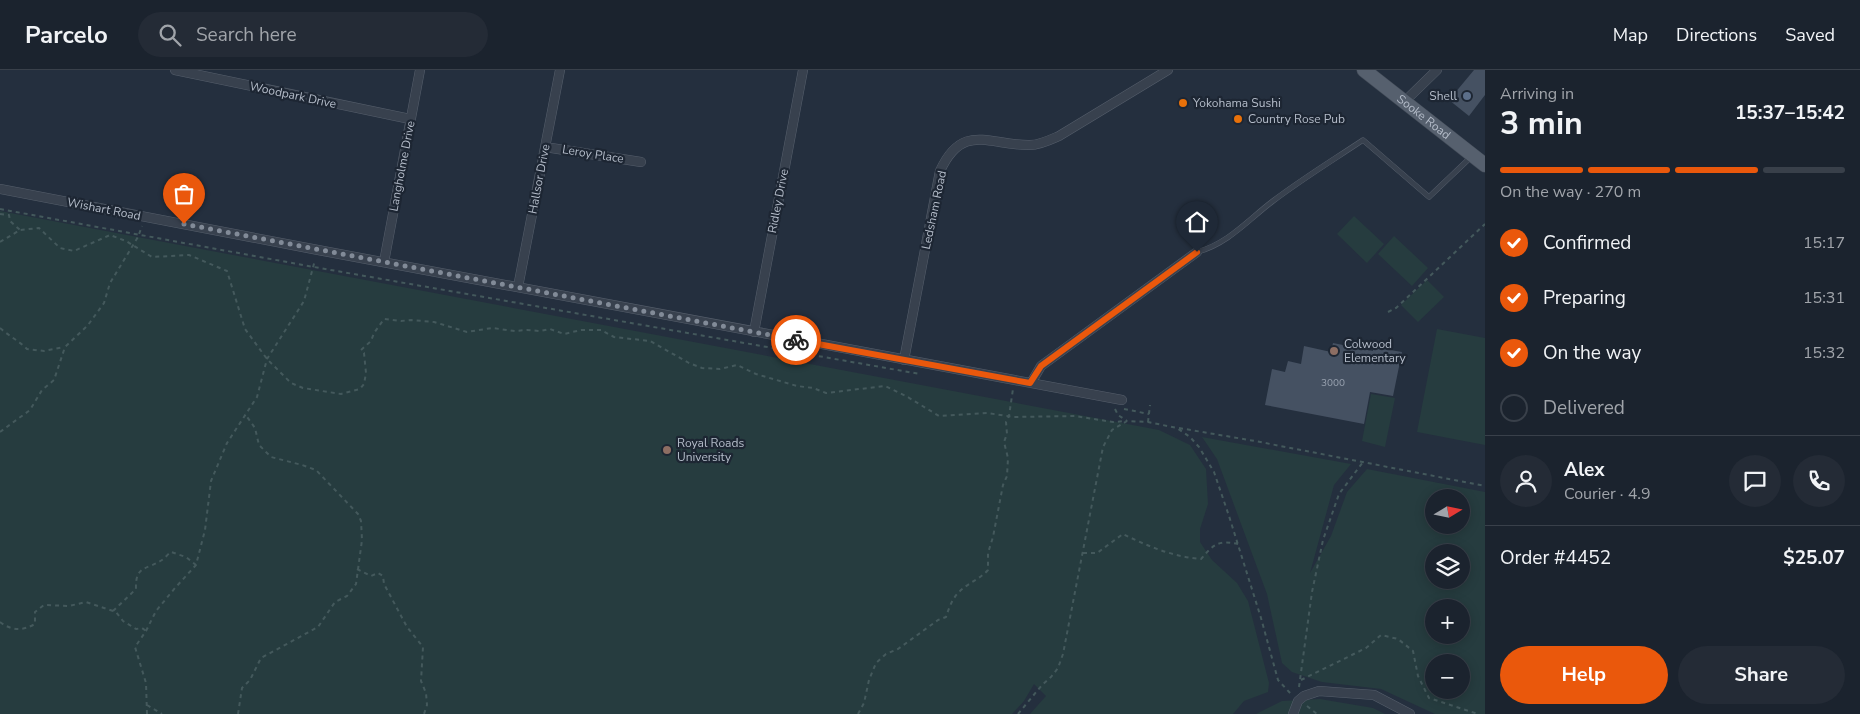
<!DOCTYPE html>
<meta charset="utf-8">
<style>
:root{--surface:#1b232e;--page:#242b36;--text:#f1f3f6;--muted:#a0a4aa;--line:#39404a;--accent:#ea580c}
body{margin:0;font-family:"Nunito Sans",sans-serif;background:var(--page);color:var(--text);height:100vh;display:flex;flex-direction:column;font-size:19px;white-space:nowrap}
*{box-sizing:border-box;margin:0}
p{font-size:16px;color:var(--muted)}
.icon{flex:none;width:28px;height:28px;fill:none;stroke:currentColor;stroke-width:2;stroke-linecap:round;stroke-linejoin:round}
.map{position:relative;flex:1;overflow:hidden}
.details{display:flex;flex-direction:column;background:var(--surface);width:375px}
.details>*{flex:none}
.needle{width:32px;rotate:80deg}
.tools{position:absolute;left:1425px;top:419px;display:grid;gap:10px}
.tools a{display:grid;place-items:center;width:45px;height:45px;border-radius:50%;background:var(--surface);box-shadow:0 2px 12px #0003,0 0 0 1px var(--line);font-size:25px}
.pin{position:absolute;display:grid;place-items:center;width:42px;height:42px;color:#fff;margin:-51px -21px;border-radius:50% 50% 50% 0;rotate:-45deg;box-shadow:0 0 5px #0007}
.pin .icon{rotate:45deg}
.courier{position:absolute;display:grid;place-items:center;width:50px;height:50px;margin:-25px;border:4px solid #ea580c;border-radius:50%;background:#fff;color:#222;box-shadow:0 1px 6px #0007}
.overview em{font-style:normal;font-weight:700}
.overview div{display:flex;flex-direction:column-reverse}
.overview{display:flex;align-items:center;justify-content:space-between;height:85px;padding:0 15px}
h1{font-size:32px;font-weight:700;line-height:38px}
.bar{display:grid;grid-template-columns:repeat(4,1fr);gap:8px 5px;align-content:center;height:60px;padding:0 15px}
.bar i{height:6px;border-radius:4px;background:var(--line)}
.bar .on{background:var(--accent)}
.bar p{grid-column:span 4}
.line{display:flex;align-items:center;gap:12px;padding:0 15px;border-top:1px solid var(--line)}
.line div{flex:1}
.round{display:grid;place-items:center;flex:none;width:52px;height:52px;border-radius:26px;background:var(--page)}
ol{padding:0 15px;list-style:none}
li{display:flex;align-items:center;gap:15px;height:55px}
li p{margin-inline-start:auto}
li .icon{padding:5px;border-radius:50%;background:var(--accent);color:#fff;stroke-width:4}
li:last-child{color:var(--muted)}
li i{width:28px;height:28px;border:2px solid var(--line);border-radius:50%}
.button{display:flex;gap:10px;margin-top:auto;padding:10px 15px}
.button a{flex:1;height:58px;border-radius:30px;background:var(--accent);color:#fff;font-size:20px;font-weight:700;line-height:58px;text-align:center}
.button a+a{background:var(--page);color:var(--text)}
header{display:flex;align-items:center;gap:30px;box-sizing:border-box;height:70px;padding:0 25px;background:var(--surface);border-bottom:1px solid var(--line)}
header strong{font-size:24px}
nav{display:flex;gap:28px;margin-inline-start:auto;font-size:18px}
.search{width:350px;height:45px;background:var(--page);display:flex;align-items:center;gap:12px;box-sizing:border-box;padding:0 18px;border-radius:28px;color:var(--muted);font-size:19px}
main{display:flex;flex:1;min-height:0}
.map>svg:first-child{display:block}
</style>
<header>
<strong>Parcelo</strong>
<div class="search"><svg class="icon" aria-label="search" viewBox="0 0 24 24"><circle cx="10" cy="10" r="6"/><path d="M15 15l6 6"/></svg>Search here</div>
<nav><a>Map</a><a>Directions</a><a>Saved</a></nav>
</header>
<main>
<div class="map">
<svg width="1485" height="644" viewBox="0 0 1485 644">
<rect width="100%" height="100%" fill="#242f3e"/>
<path fill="#263c3f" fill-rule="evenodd" d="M0,141L1159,360L1190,375L1206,399L1208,434L1200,459V472L1212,490L1237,513L1248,531L1269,613L1268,622L1244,631L1233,644H1030L1046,626L1034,614L1024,631L1012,644H0Z
M1354,146L1384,174L1367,193L1337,164Z
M1394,166L1428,198L1412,216L1378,184Z
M1427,210L1444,227L1418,252L1401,235Z
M1437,259L1485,268V375L1417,362Z
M1371,324L1395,328L1385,377L1362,371Z
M1202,367L1351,394L1334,415L1310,503L1331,466L1347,422L1367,399L1485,422V644H1435L1381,619L1322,612L1292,602L1282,593L1267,524L1217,389ZM1434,428H1461V455H1434ZM1434,482H1461V510H1434ZM1434,538H1461V565H1434ZM1434,592H1461V620H1434Z
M1320,629L1373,638L1385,644H1256L1282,631Z"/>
<path fill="#455162" d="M1474,0H1485V25L1469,46L1449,30Z
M1333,273L1373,281V277L1402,282L1393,326L1370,322L1364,354L1265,335L1272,299L1285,302L1288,291L1301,294L1304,276L1331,282Z"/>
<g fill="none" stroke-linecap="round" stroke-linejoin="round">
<g stroke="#565f6c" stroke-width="5.5">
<path id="lane" d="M1197,182C1228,174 1249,149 1273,131C1302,109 1333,90 1363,70L1429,127L1471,87"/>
</g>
<g stroke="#565f6c" stroke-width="10">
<path id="street" d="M175,0L410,49
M1404,32L1437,0
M545,77L641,92
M0,119L318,180L1122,330
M384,192L420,0
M518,217L560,0
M754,262L803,0
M904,290L940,101C963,51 990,76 1030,75C1040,75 1050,70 1059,66L1168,0
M1031,313L1041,296L1197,182
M1293,644L1298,631L1304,626L1319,621L1374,625L1410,644"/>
</g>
<g stroke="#414a57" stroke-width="15">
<g id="primary">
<path id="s1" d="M1364,0L1485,95"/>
</g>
</g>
<path stroke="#44595c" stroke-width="2" stroke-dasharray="4 4" stroke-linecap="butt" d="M0,139L314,197L920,304
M0,144L9,145L10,151L20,160
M0,172L20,160L39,158L60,178L74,181L110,165L126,171L152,187L189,185L227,201L245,259L267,289L291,313L303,318L341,324L360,319L364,314L366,303L364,283L361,280L371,271L374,263L384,249L401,251L411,250L434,252L467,262L492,258L515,261L527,260L540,261L550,259L564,264L581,260H601L614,267L650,271L689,293L702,298L720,299L737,295L756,304L797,316L813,318L826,323L885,316L906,326L939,346L987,343L1014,347L1075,346L1113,352L1127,351
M1388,242L1396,238L1485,154
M0,258C9,266 19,271 27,279L44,281L64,277
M1115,339L1118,345L1127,351
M1124,339L1149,344
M1148,352L1150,335
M1179,358L1255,371L1485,416
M0,362L30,340L42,320L54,310L65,277L88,255L104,233L110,213L138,167L142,156
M1083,483H1097L1123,464C1147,476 1174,487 1201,489C1214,474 1218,470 1238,474
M357,499L371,506L378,503L383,506L384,514L407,557L423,577L421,611L426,623L427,635L424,644
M113,541L136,519C135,495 147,500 162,490C165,488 168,484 171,482L186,487L196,495
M0,552C12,561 22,561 35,554V542L44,535L69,536L86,532L116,542L123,551L136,559L142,558L146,561
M1301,610L1366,578L1381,565L1398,569L1413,581L1418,606L1429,628L1478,644
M1299,617L1312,522L1323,470L1339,424L1363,392
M147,635L162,644
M1307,636L1317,644
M147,644L146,613L135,577L146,561L156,541L175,518L196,495L205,460L211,411L227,373L257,327L267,289L304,231L315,190
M238,644L242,618L250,610L261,588L318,557L335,532L347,526L356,514L362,470L361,451L358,444L316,400L302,395L271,387L259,375L255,358L245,344
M858,644L864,633L869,610L876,593L886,584L898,579L938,550L946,547C949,538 952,529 959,522C968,513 980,509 988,500V483L993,467L1003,415L1007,406L1008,388L1004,372L1007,364L1006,352L1009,346L1013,319
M1018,644L1042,615L1051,607L1058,598L1063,584L1103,377L1112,360L1127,351L1148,352L1177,358L1190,367L1199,377L1214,402L1229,446L1261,548L1278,610L1291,624"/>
<use href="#lane" stroke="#38414e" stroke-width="4.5"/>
<use href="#street" stroke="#38414e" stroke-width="9"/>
<use href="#primary" stroke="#56606e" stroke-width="14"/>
</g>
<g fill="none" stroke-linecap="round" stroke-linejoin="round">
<path stroke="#828b98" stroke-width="5" stroke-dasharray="0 9" d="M184,154L796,270"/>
<path stroke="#ea580c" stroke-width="6" d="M796,270L1030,313L1041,296L1197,182"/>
</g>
<circle fill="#5c6f8a" stroke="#1d2633" stroke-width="2" cx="1467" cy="26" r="5"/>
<g fill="#e8710a" stroke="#1d2633" stroke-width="2">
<circle cx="1183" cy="33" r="5"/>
<circle cx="1238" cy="49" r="5"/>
</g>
<g fill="#8d6e63" stroke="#1d2633" stroke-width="2">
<circle cx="1334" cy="281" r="5"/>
<circle cx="667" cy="380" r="5"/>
</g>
<g text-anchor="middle" stroke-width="4.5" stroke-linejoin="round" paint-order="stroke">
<g font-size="10" fill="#98a1af">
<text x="1333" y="316">3000</text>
</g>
<g font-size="12" fill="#b4bcc9" stroke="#1d2633">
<text transform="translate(293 25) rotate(12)" y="4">Woodpark Drive</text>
<text dy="4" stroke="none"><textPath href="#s1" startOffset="76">Sooke Road</textPath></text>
<text transform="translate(593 84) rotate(9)" y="4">Leroy Place</text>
<text transform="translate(402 96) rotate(-79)" y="4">Langholme Drive</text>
<text transform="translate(539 109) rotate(-79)" y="4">Hallsor Drive</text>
<text transform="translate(778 131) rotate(-79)" y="4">Ridley Drive</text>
<text transform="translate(104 139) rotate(11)" y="4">Wishart Road</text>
<text transform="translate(934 140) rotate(-78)" y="4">Ledsham Road</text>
</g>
<g font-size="12" fill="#b4bcc9" stroke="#1d2633" text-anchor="start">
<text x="1457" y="30" text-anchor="end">Shell</text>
<text x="1193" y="37">Yokohama Sushi</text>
<text x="1248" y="53">Country Rose Pub</text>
<text x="1344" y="278">Colwood<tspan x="1344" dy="14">Elementary</tspan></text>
<text x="677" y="377">Royal Roads<tspan x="677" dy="14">University</tspan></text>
</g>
</g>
</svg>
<div class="tools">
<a><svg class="needle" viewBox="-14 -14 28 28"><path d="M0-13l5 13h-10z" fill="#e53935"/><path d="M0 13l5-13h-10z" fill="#a0a4aa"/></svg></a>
<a><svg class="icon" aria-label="layers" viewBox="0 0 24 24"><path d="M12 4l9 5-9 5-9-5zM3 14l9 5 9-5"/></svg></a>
<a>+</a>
<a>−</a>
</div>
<div class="pin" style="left:184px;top:154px;background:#ea580c"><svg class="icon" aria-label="bag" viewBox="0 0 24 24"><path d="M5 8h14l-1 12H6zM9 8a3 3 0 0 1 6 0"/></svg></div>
<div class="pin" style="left:1197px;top:182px;background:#1f2937"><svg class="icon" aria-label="home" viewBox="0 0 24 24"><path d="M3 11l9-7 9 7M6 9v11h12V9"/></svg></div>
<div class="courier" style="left:796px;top:270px"><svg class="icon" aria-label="bike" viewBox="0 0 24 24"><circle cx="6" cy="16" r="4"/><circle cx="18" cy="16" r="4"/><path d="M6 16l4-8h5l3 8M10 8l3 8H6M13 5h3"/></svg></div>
</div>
<section class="details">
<div class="overview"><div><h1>3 min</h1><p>Arriving in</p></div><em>15:37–15:42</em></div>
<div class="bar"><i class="on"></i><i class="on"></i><i class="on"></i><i></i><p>On the way · 270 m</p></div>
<ol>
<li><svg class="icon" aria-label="check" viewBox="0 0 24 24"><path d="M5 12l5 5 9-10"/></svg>Confirmed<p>15:17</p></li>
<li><svg class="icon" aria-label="check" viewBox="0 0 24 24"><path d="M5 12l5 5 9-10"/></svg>Preparing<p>15:31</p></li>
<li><svg class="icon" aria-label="check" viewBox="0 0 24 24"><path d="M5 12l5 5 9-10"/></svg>On the way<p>15:32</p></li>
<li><i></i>Delivered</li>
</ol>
<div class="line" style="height:90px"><a class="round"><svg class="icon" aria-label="person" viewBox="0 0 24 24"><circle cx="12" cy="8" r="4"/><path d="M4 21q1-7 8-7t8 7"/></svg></a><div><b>Alex</b><p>Courier · 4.9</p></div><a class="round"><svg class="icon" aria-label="chat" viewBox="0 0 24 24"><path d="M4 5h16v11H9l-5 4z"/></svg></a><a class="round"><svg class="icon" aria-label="phone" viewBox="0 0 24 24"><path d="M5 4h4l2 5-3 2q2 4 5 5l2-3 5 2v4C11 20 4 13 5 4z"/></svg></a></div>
<div class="line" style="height:65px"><div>Order #4452</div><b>$25.07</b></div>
<div class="button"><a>Help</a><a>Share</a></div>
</section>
</main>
